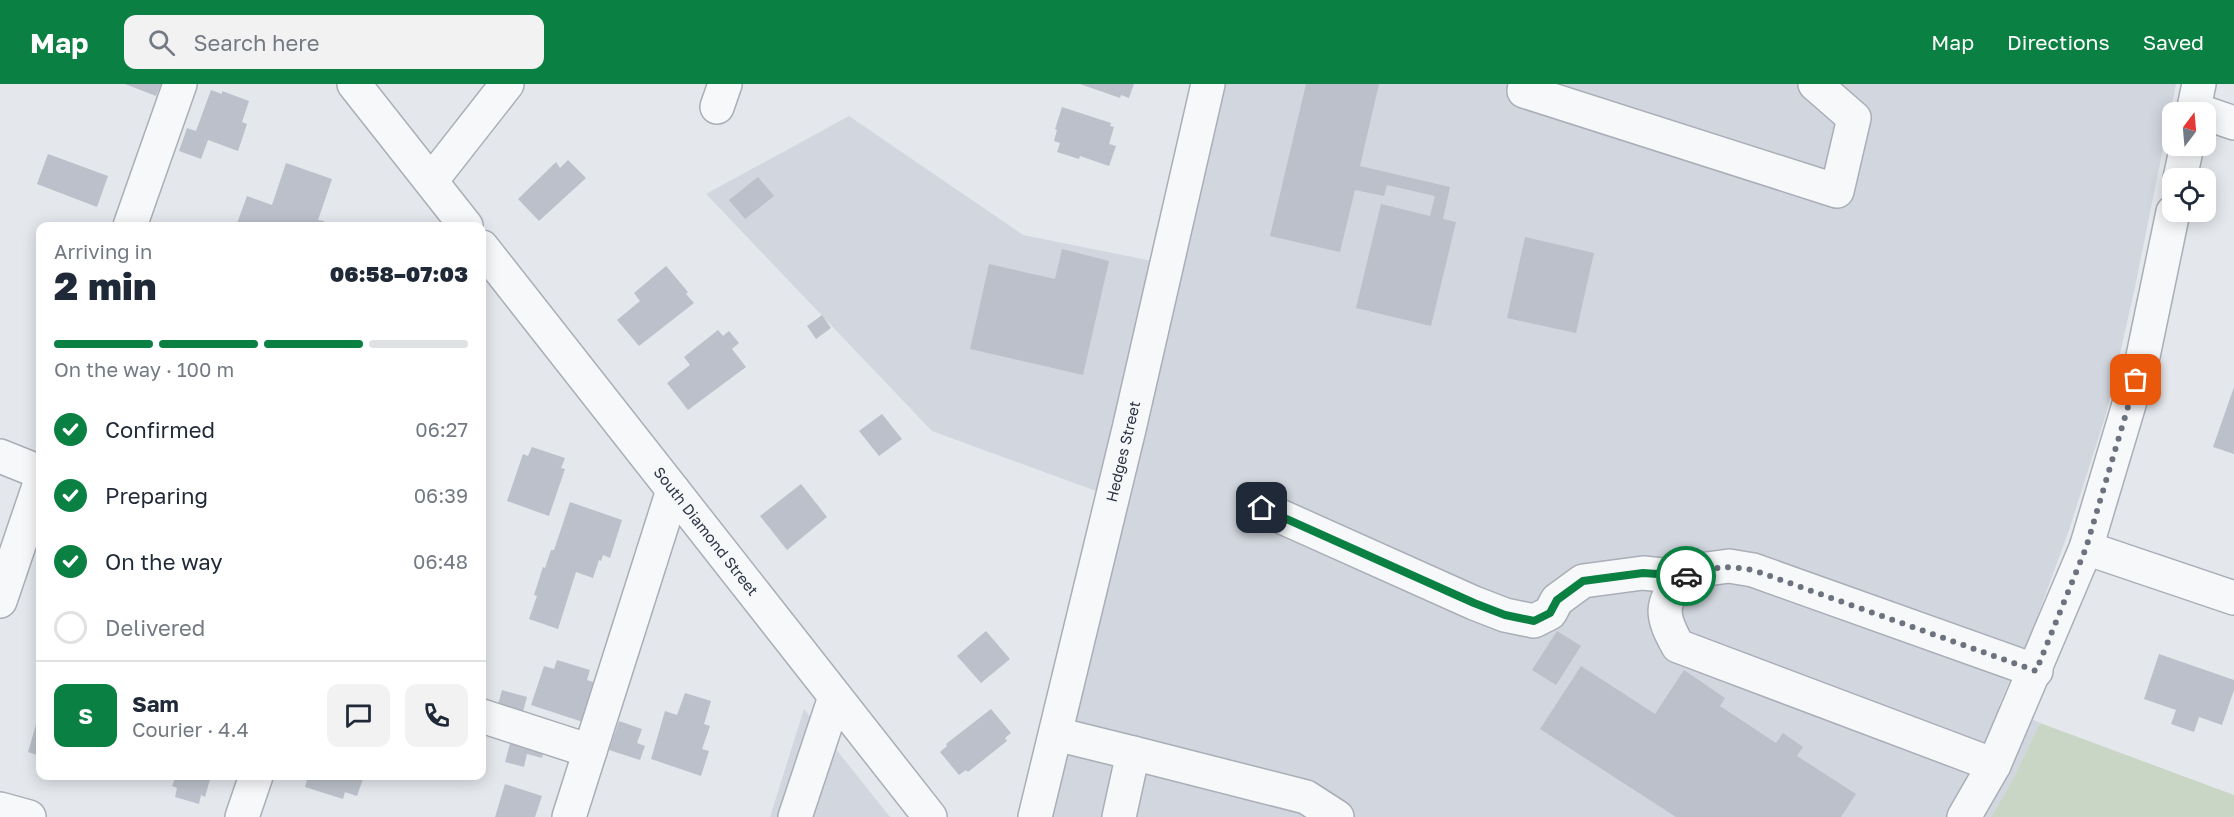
<!DOCTYPE html>
<meta charset="utf-8">
<style>
:root{--surface:#fff;--page:#f2f2f3;--text:#1f2937;--muted:#747a83;--line:#e0e1e3;--accent:#0b8043}
body{margin:0;font-family:"Golos Text",sans-serif;background:var(--page);color:var(--text);height:100vh;display:flex;flex-direction:column;font-size:22px;white-space:nowrap}
*{box-sizing:border-box;margin:0}
p{font-size:20px;color:var(--muted)}
.icon{flex:none;width:33px;height:33px;fill:none;stroke:currentColor;stroke-width:2;stroke-linecap:round;stroke-linejoin:round}
.map{position:relative;flex:1;overflow:hidden}
.details{position:absolute;left:36px;top:138px;width:450px;height:558px;display:flex;flex-direction:column;background:var(--surface);border-radius:12px;box-shadow:0 3px 15px #0003}
.details>*{flex:none}
.needle{width:39px;rotate:16deg}
.tools{position:absolute;left:2162px;top:18px;display:grid;gap:12px}
.tools a{display:grid;place-items:center;width:54px;height:54px;border-radius:12px;background:var(--surface);box-shadow:0 3px 15px #0003;font-size:30px}
.pin{position:absolute;display:grid;place-items:center;width:51px;height:51px;color:#fff;margin:-26px;border-radius:12px;box-shadow:0 3px 9px #0006}
.courier{position:absolute;display:grid;place-items:center;width:60px;height:60px;margin:-30px;border:4px solid #0b8043;border-radius:50%;background:#fff;color:#222;box-shadow:0 2px 8px #0007}
.summary em{font-style:normal;font-weight:800}
.summary div{display:flex;flex-direction:column-reverse}
.summary{display:flex;align-items:center;justify-content:space-between;height:102px;padding:0 18px}
h1{font-size:39px;font-weight:800;line-height:45px}
.bar{display:grid;grid-template-columns:repeat(4,1fr);gap:9px 6px;align-content:center;height:72px;padding:0 18px}
.bar i{height:8px;border-radius:4px;background:var(--line)}
.bar .on{background:var(--accent)}
.bar p{grid-column:span 4}
.line{display:flex;align-items:center;gap:15px;padding:0 18px;border-top:2px solid var(--line)}
.line div{flex:1}
.round{display:grid;place-items:center;flex:none;width:63px;height:63px;border-radius:12px;background:var(--page)}
ol{padding:0 18px;list-style:none}
li{display:flex;align-items:center;gap:18px;height:66px}
li p{margin-inline-start:auto}
li .icon{padding:6px;border-radius:50%;background:var(--accent);color:#fff;stroke-width:4}
li:last-child{color:var(--muted)}
li i{width:33px;height:33px;border:3px solid var(--line);border-radius:50%}
header{display:flex;align-items:center;gap:36px;box-sizing:border-box;height:84px;padding:0 30px;background:var(--accent);color:#fff}
header strong{font-size:28px}
nav{display:flex;gap:33px;margin-inline-start:auto;font-size:21px}
.search{width:420px;height:54px;background:var(--page);display:flex;align-items:center;gap:15px;box-sizing:border-box;padding:0 21px;border-radius:12px;color:var(--muted);font-size:22px}
.map>svg:first-child{display:block}
</style>
<header>
<strong>Map</strong>
<div class="search"><svg class="icon" aria-label="search" viewBox="0 0 24 24"><circle cx="10" cy="10" r="6"/><path d="M15 15l6 6"/></svg>Search here</div>
<nav><a>Map</a><a>Directions</a><a>Saved</a></nav>
</header>
<div class="map">
<svg width="2234" height="733" viewBox="0 0 2234 733">
<rect width="100%" height="100%" fill="#e4e7ec"/>
<path fill="#d2d6de" d="M1203,0H2176L2135,203L2107,327L2069,446L2035,539L1999,621L2040,639L2012,697L1991,733H1023L1110,412L932,347L706,110L849,32L1023,151L1162,179Z
M804,625L890,733H770Z"/>
<path fill="#c9d6c5" d="M2040,639L2234,711V733H1991L2012,697Z"/>
<path fill="#bbc0ca" d="M125,0H161L156,12Z
M1080,0H1134L1129,14L1121,11L1120,14Z
M1306,0H1379L1360,82L1450,103L1443,135L1456,138L1431,242L1356,224L1381,120L1430,132L1435,112L1387,101L1384,112L1355,106L1340,168L1270,152Z
M211,6L222,10V7L249,17L242,38L247,40L238,67L208,56L201,75L179,67L187,44L196,47Z
M1062,23L1111,39L1110,42L1114,43L1109,60L1116,62L1109,82L1080,72L1079,75L1057,68L1060,59L1054,57L1057,46L1055,45Z
M48,70L108,92L97,123L37,100Z
M568,76L586,94L539,137L518,115L556,78L560,84Z
M286,79L332,95L318,136L324,137L322,142H236L247,112L272,121Z
M758,93L774,112L745,135L729,116Z
M1525,153L1594,169L1576,249L1507,234Z
M1062,165L1109,177L1083,291L970,265L989,180L1055,195Z
M666,182L688,208L686,210L694,219L639,262L617,236L640,217L634,209Z
M822,231L831,244L816,255L807,242Z
M718,246L723,252L729,247L739,259L732,265L746,283L688,326L667,299L690,281L684,273Z
M2234,303V370L2213,363Z
M882,330L902,355L879,372L859,347Z
M532,363L565,374L561,384L565,385L549,432L507,417L523,370L528,372Z
M801,400L827,433L787,466L760,432Z
M570,418L622,436L610,474L603,471L601,477L599,476L593,494L576,488L558,545L529,535L537,512L534,511L543,483L545,484L551,466H554Z
M986,547L1010,575L981,599L957,572Z
M1557,547L1581,562L1556,601L1532,586Z
M2159,570L2234,596V606L2222,641L2199,633L2194,648L2171,640L2176,626L2144,615Z
M557,576L590,586L587,596L596,599L583,638L531,621L544,582L554,585Z
M1581,582L1655,630L1684,586L1725,614L1720,622L1776,659L1783,649L1803,663L1797,672L1856,710L1841,733H1676L1540,645Z
M502,606L527,613L522,631L497,624Z
M685,609L711,617L704,640L710,642L702,665L709,667L701,692L651,675L665,627L677,631Z
M991,625L1011,649L1005,654L1007,657L968,688L966,686L959,691L940,668L947,662L946,660Z
M40,627V672L28,668Z
M619,637L642,645L637,659L645,662L640,676L609,666Z
M512,652L545,661L542,674L527,670L524,683L505,678Z
M176,692H211L205,713L201,711L199,720L175,713L177,704L172,702Z
M308,692H364L357,712L345,708L343,715L305,703Z
M505,700L542,712L535,733H495Z"/>
<g fill="none" stroke-linecap="round" stroke-linejoin="round">
<g stroke="#a9aeb7" stroke-width="36">
<g id="minor">
<path d="M354,0L466,142"/>
<path d="M1525,0L1524,7L1837,107L1854,34L1815,0"/>
<path d="M717,23L725,0"/>
<path d="M2193,28L2199,0"/>
<path d="M2205,29L2234,39"/>
<path d="M2180,94L2187,62"/>
<path d="M431,97L507,0"/>
<path d="M130,142L180,0"/>
<path id="s1" d="M482,163L930,733"/>
<path d="M0,372L40,388"/>
<path d="M1262,424L1474,519L1505,531L1534,537L1550,529L1557,516L1583,497L1643,489L1683,493L1707,485L1729,482L1753,486L2036,587"/>
<path d="M2086,464L2234,514"/>
<path d="M1683,493C1659,519 1661,532 1678,562L1994,681"/>
<path d="M0,517L40,399"/>
<path d="M482,632L590,667"/>
<path d="M1056,650L1133,669L1119,733"/>
<path d="M1133,669L1306,713L1337,733"/>
<path d="M0,725L29,733"/>
<path d="M242,733L256,692"/>
<path d="M569,733L673,406"/>
<path d="M795,733L835,613"/>
<path id="s2" d="M1035,733L1129,345L1208,0"/>
<path d="M1964,733L1994,681L2086,464L2142,277L2173,128"/>
</g>
</g>
<use href="#minor" stroke="#f7f8fa" stroke-width="33"/>
</g>
<g fill="none" stroke-linecap="round" stroke-linejoin="round">
<path stroke="#6c737f" stroke-width="6" stroke-dasharray="0 10.8" d="M1686,492C1713,483 1725,481 1753,486L2036,587L2086,464L2136,296"/>
<path stroke="#0b8043" stroke-width="8" d="M1262,424L1474,519L1505,531L1534,537L1550,529L1557,516L1583,497L1643,489L1686,492"/>
</g>
<g text-anchor="middle" stroke-width="6" stroke-linejoin="round" paint-order="stroke">
<g font-size="15" fill="#2b3445" stroke="#f4f6f9">
<text dy="5" stroke="none"><textPath href="#s2" startOffset="376">Hedges Street</textPath></text>
<text dy="5" stroke="none"><textPath href="#s1" startOffset="362">South Diamond Street</textPath></text>
</g>
</g>
</svg>
<div class="tools">
<a><svg class="needle" viewBox="-14 -14 28 28"><path d="M0-13l5 13h-10z" fill="#e53935"/><path d="M0 13l5-13h-10z" fill="#747a83"/></svg></a>
<a><svg class="icon" aria-label="locate" viewBox="0 0 24 24"><circle cx="12" cy="12" r="6"/><path d="M12 2v4M12 18v4M2 12h4M18 12h4"/></svg></a>
</div>
<div class="pin" style="left:2136px;top:296px;background:#ea580c"><svg class="icon" aria-label="bag" viewBox="0 0 24 24"><path d="M5 8h14l-1 12H6zM9 8a3 3 0 0 1 6 0"/></svg></div>
<div class="pin" style="left:1262px;top:424px;background:#1f2937"><svg class="icon" aria-label="home" viewBox="0 0 24 24"><path d="M3 11l9-7 9 7M6 9v11h12V9"/></svg></div>
<div class="courier" style="left:1686px;top:492px"><svg class="icon" aria-label="car" viewBox="0 0 24 24"><path d="M5 17H2v-5l4-1 3-4h7l3 4 3 1v5h-3M9 17h6M6 11h13"/><circle cx="7" cy="17" r="2"/><circle cx="17" cy="17" r="2"/></svg></div>
<section class="details">
<div class="summary"><div><h1>2 min</h1><p>Arriving in</p></div><em>06:58–07:03</em></div>
<div class="bar"><i class="on"></i><i class="on"></i><i class="on"></i><i></i><p>On the way · 100 m</p></div>
<ol>
<li><svg class="icon" aria-label="check" viewBox="0 0 24 24"><path d="M5 12l5 5 9-10"/></svg>Confirmed<p>06:27</p></li>
<li><svg class="icon" aria-label="check" viewBox="0 0 24 24"><path d="M5 12l5 5 9-10"/></svg>Preparing<p>06:39</p></li>
<li><svg class="icon" aria-label="check" viewBox="0 0 24 24"><path d="M5 12l5 5 9-10"/></svg>On the way<p>06:48</p></li>
<li><i></i>Delivered</li>
</ol>
<div class="line" style="height:108px"><b class="round" style="background:var(--accent);color:#fff">S</b><div><b>Sam</b><p>Courier · 4.4</p></div><a class="round"><svg class="icon" aria-label="chat" viewBox="0 0 24 24"><path d="M4 5h16v11H9l-5 4z"/></svg></a><a class="round"><svg class="icon" aria-label="phone" viewBox="0 0 24 24"><path d="M5 4h4l2 5-3 2q2 4 5 5l2-3 5 2v4C11 20 4 13 5 4z"/></svg></a></div>
</section>
</div>
